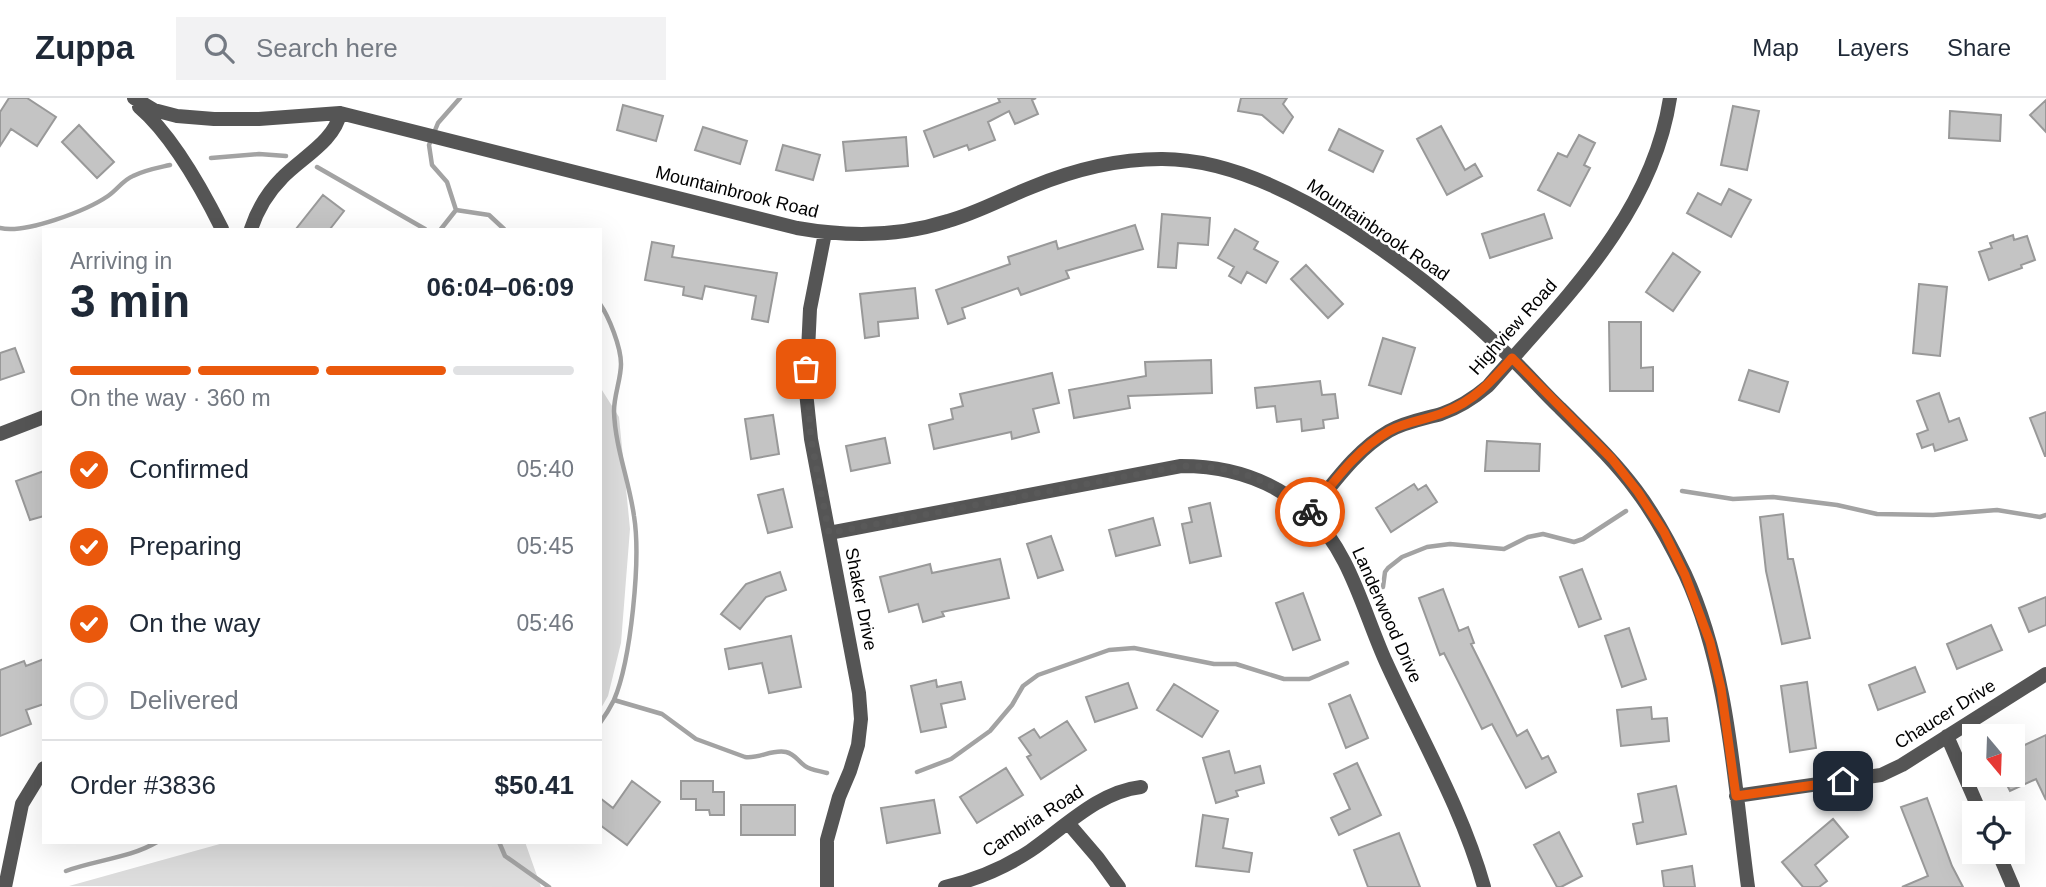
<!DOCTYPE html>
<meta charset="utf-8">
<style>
:root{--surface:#fff;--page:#f2f2f3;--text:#1f2937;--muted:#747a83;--line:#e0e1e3;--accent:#ea580c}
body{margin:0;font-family:Arial,sans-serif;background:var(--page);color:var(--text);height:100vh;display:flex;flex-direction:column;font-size:26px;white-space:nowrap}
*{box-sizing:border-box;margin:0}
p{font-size:23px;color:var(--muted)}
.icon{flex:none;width:38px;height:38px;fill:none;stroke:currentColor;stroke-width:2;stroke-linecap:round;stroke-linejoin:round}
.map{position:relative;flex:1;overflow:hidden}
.sheet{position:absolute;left:42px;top:130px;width:560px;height:616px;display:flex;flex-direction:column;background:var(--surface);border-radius:0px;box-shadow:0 7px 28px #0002}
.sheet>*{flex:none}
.needle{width:46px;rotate:161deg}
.fabs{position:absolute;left:1962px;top:626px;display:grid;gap:14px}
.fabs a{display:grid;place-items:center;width:63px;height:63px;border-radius:0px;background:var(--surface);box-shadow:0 7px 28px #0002;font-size:35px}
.pin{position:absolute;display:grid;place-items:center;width:60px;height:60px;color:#fff;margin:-30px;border-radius:14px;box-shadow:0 4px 10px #0006}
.courier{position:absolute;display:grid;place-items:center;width:70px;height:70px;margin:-35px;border:5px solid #ea580c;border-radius:50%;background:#fff;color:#222;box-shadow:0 2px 9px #0007}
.summary em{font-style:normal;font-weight:800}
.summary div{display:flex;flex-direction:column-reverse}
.summary{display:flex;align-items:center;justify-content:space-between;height:119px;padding:0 28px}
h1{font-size:46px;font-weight:800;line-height:52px}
.bar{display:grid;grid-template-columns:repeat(4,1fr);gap:10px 7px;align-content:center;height:84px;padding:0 28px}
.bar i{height:9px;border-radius:5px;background:var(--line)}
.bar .selected{background:var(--accent)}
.bar p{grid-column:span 4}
.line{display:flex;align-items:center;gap:18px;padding:0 28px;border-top:2px solid var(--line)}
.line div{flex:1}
ol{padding:0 28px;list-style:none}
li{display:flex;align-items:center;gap:21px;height:77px}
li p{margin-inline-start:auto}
li .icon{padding:7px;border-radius:50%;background:var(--accent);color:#fff;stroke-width:4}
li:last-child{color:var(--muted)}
li i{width:38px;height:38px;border:4px solid var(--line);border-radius:50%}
header{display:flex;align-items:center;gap:42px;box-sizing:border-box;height:98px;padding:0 35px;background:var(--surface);border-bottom:2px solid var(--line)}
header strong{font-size:33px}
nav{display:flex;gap:38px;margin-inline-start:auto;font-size:24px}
.search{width:490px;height:63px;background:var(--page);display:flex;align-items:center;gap:18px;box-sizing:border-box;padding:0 24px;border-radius:0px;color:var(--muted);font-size:26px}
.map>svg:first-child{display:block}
</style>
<header>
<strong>Zuppa</strong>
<div class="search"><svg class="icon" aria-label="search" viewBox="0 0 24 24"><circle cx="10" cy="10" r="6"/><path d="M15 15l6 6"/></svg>Search here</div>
<nav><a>Map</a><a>Layers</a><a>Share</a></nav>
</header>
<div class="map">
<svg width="2046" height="789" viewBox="0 0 2046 789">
<rect width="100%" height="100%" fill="#fff"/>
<path fill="#dcdcdc" d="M600,289L619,319L630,431L621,545L608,598L600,612Z
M227,744H525L541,789L69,788Z"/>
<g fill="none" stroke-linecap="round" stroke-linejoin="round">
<path stroke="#a3a3a3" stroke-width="4.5" d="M211,60L259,56L286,58
M317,69L425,131
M456,112L447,84L432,67L429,47L438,25L460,0
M456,112L489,117L504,131
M0,130C25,136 86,113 108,98C117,92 123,82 133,78C145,72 157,70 170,67
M441,131L456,112
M600,206C609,219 621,249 621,266C621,281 614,297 614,313C615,349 629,382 634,418C641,461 631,562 614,602C610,610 605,618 600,625
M1682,393L1733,401L1773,399L1837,407L1877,416L1933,417L1997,412L2040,419L2046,417
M1383,489L1385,474L1388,470L1402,459L1427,449L1450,446L1504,451L1528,439L1543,436L1574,444L1583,441L1626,413
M614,602L662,616L696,641L745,659C759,661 772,651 786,654C795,656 798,663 805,668C810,672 820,673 827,675
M917,674L951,661L990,633L1012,607L1023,588L1038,577L1109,552L1134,550L1214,566H1236L1284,581H1309L1347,565
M499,744L505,758L549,789
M66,773C96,762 130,760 157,744"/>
</g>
<path fill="#c4c4c4" stroke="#999" stroke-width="2" d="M9,0H27L56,19L37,48L11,31L0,48V14Z
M998,0H1036L1032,2L1038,16L1015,26L1009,13L988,24L995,42L969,52L967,47L934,59L924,33L1000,4Z
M1241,0H1287L1283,6L1293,19L1283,35L1262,17L1238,13Z
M2046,2V34L2030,17Z
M623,7L663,18L656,43L617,32Z
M1733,8L1759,13L1747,72L1721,67Z
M1950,13L2001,17L2000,43L1949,40Z
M79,27L114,64L97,80L62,44Z
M1441,28L1465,72L1475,66L1482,78L1447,97L1417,41Z
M703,29L747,43L740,66L695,52Z
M1339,31L1383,53L1373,74L1329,52Z
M1579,37L1595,45L1584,67L1590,70L1570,108L1538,92L1558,55L1567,59Z
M906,39L908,68L846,73L843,44Z
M783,47L820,57L813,82L776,72Z
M1729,91L1751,102L1731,139L1687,115L1698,95L1721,107Z
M323,97L344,113L330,131H296Z
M1162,116L1210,120L1208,147L1178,145L1176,170L1158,169Z
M1544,116L1552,140L1490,160L1482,136Z
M1135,127L1143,151L1066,173L1069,180L1021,197L1018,190L962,210L965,220L948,226L936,192L1010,166L1008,159L1056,143L1058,151Z
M1235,131L1258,144L1254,151L1278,164L1266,185L1247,174L1241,185L1229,178L1234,169L1218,160Z
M2013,137L2014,142L2027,138L2035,162L2021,167L2022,170L1989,182L1979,154L1992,150L1990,145Z
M652,144L674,148L672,159L777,175L768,224L752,221L756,198L705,188L702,201L683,197L684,189L645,182Z
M1673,155L1700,174L1673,213L1646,194Z
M1306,167L1343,206L1328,220L1291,181Z
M1919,186L1947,189L1940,258L1913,255Z
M915,190L918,220L878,224L879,238L865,240L860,196Z
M1609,224H1641V270L1653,269V293H1610Z
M1383,240L1415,250L1401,296L1369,287Z
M15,250L24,274L0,282V255Z
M1211,262L1212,295L1128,298L1130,310L1074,320L1069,292L1146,278L1145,264Z
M1749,272L1788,284L1779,314L1739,302Z
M1052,275L1059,305L1033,311L1039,334L1012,341L1011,334L934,351L929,327L953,321L951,311L963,308L960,296Z
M1320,283L1322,297L1335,296L1338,320L1323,322L1324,330L1302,333L1301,321L1277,324L1275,308L1257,310L1255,290Z
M1939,295L1949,324L1959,320L1967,342L1935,353L1933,346L1922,350L1917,336L1928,332L1917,303Z
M2046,314V358H2045L2030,320Z
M773,317L779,356L751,361L745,321Z
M885,340L890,365L851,373L846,348Z
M1487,343L1540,346L1539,373H1485Z
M44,373V418L30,422L16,383Z
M1414,386L1418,392L1426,387L1437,404L1391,434L1376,410Z
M783,391L792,429L768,435L758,397Z
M1210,405L1221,458L1190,465L1182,426L1192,424L1189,410Z
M1783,416L1788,461H1793L1810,540L1782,546L1766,473L1760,419Z
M1153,420L1160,447L1116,458L1109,432Z
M1051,438L1063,472L1038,480L1027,446Z
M1000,461L1009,500L942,514L944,518L923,524L918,506L889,514L880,479L930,466L932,475Z
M1582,471L1601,521L1579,529L1560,479Z
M780,474L786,492L766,499L740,531L721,516L746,486Z
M1443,491L1459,533L1468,529L1474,545L1471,546L1517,638L1527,632L1542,661L1548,658L1556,674L1526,690L1492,626L1482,631L1444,555L1440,557L1419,500Z
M1303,495L1320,542L1293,552L1276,505Z
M2046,499V527L2029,534L2019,510Z
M1991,527L2002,552L1957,571L1947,546Z
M1629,530L1646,581L1622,589L1605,538Z
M791,538L801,589L769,595L762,565L729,571L725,551Z
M44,561V606L26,612L31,626L0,638V572L24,563L26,568Z
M1915,569L1925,594L1878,612L1869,587Z
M936,582L937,589L961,584L965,601L941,606L946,629L921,634L911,588Z
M1807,584L1816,650L1790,654L1781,588Z
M1128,585L1137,610L1095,624L1086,599Z
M1174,586L1218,613L1202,639L1157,612Z
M1350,597L1368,640L1346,650L1329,606Z
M1651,609L1652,621L1667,620L1669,643L1621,648L1617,612Z
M1067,623L1086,652L1041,681L1027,659L1031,657L1019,640L1034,631L1040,640Z
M2046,637V702L2036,681L2010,693L2002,677H2012V653Z
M1229,653L1235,675L1260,668L1264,685L1236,693L1238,698L1216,705L1203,660Z
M1357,665L1381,717L1339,737L1331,720L1350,711L1334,676Z
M1006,670L1023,697L977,725L960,699Z
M632,683L660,704L627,747L600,727V700L613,710Z
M681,683H713V694H724V717H710L709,712H696V701H681Z
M1676,688L1686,736L1637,746L1633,726L1643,724L1638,696Z
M1927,700L1952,768L1963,789H1902L1928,778L1901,709Z
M934,702L940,735L887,745L881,710Z
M741,707H795V737H741Z
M1203,717L1228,721L1223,750L1252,755L1249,774L1196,768Z
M1833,721L1848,739L1815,767L1827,783L1819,789H1803L1782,764Z
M1559,734L1582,778L1561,789H1557L1534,747Z
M1399,735L1420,789H1368L1354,752Z
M1692,768L1695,789H1664L1662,773Z"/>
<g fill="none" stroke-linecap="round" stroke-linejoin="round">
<path stroke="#555" stroke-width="14" d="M134,0L154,12L177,18L214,21H259L340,15L797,130C848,139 898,139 948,123C977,115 1004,100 1032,89C1073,72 1116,61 1161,61C1280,60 1429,180 1511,260C1528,276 1543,294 1560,310C1587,337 1613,361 1636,392C1655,417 1671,447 1685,476C1729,571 1734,686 1748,789
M139,9C173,38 202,91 222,131
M251,131C257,113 268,94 282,80C301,60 335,43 340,15
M825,135L810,211L806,294L811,341L859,595L861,621L858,647L850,673L839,699L827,742V789
M0,336L44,319
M1309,415C1333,386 1356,352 1389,333C1405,324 1423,321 1441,316C1458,310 1474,300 1488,288C1563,202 1652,118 1670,0
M829,435L1181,368C1228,368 1272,381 1308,414C1350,453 1363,513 1386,564C1420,639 1462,710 1484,789
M1947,638L1981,716
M1736,698L1881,677L1902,667L2046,576
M1068,725L1098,760L1119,789
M1998,754L2013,789
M5,789L22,706L44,670
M945,789C975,782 1004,770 1030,753C1065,729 1098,694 1141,689"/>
</g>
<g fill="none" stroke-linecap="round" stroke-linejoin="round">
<path stroke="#595959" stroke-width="7" stroke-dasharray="0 12.6" d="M806,271L811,341L829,435L1181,368C1213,368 1245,372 1273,389C1286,396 1299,409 1310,414"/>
<path stroke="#ea580c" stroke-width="9" d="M1310,414C1333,385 1356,352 1389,333C1407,323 1427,322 1445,314C1474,303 1492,283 1512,260L1612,361L1638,394L1664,434L1685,477L1710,544L1721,590L1736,698L1843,683"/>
</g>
<g text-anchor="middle" stroke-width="5" stroke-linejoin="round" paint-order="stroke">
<g font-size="18" fill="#000" stroke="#fff">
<text transform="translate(737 94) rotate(14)" y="6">Mountainbrook Road</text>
<text transform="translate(1378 132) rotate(34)" y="6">Mountainbrook Road</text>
<text transform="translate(1513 229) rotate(-48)" y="6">Highview Road</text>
<text transform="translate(861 501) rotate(79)" y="6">Shaker Drive</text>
<text transform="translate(1387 517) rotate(66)" y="6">Landerwood Drive</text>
<text transform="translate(1945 616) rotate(-32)" y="6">Chaucer Drive</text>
<text transform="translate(1033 723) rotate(-33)" y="6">Cambria Road</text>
</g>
</g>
</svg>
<div class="fabs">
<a><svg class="needle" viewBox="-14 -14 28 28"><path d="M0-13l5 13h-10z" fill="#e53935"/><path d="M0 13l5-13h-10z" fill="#747a83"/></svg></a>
<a><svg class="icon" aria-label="locate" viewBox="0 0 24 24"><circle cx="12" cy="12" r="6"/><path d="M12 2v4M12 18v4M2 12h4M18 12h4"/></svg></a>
</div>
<div class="pin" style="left:806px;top:271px;background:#ea580c"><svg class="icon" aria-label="bag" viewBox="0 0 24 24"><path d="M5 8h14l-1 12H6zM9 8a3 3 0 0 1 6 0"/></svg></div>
<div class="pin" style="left:1843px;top:683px;background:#1f2937"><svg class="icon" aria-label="home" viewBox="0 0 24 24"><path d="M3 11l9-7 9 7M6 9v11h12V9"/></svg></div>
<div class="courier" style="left:1310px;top:414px"><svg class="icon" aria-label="bike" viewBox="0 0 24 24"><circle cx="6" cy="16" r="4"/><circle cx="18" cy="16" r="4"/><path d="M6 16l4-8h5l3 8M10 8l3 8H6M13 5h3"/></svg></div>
<section class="sheet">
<div class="summary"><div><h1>3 min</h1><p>Arriving in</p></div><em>06:04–06:09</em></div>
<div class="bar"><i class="selected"></i><i class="selected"></i><i class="selected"></i><i></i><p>On the way · 360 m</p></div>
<ol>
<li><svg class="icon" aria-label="check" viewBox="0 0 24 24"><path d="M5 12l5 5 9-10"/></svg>Confirmed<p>05:40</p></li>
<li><svg class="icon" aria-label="check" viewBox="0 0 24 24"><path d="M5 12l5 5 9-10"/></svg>Preparing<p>05:45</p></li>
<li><svg class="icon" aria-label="check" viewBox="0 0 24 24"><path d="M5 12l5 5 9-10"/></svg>On the way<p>05:46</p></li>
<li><i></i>Delivered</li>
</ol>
<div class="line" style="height:91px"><div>Order #3836</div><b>$50.41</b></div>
</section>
</div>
